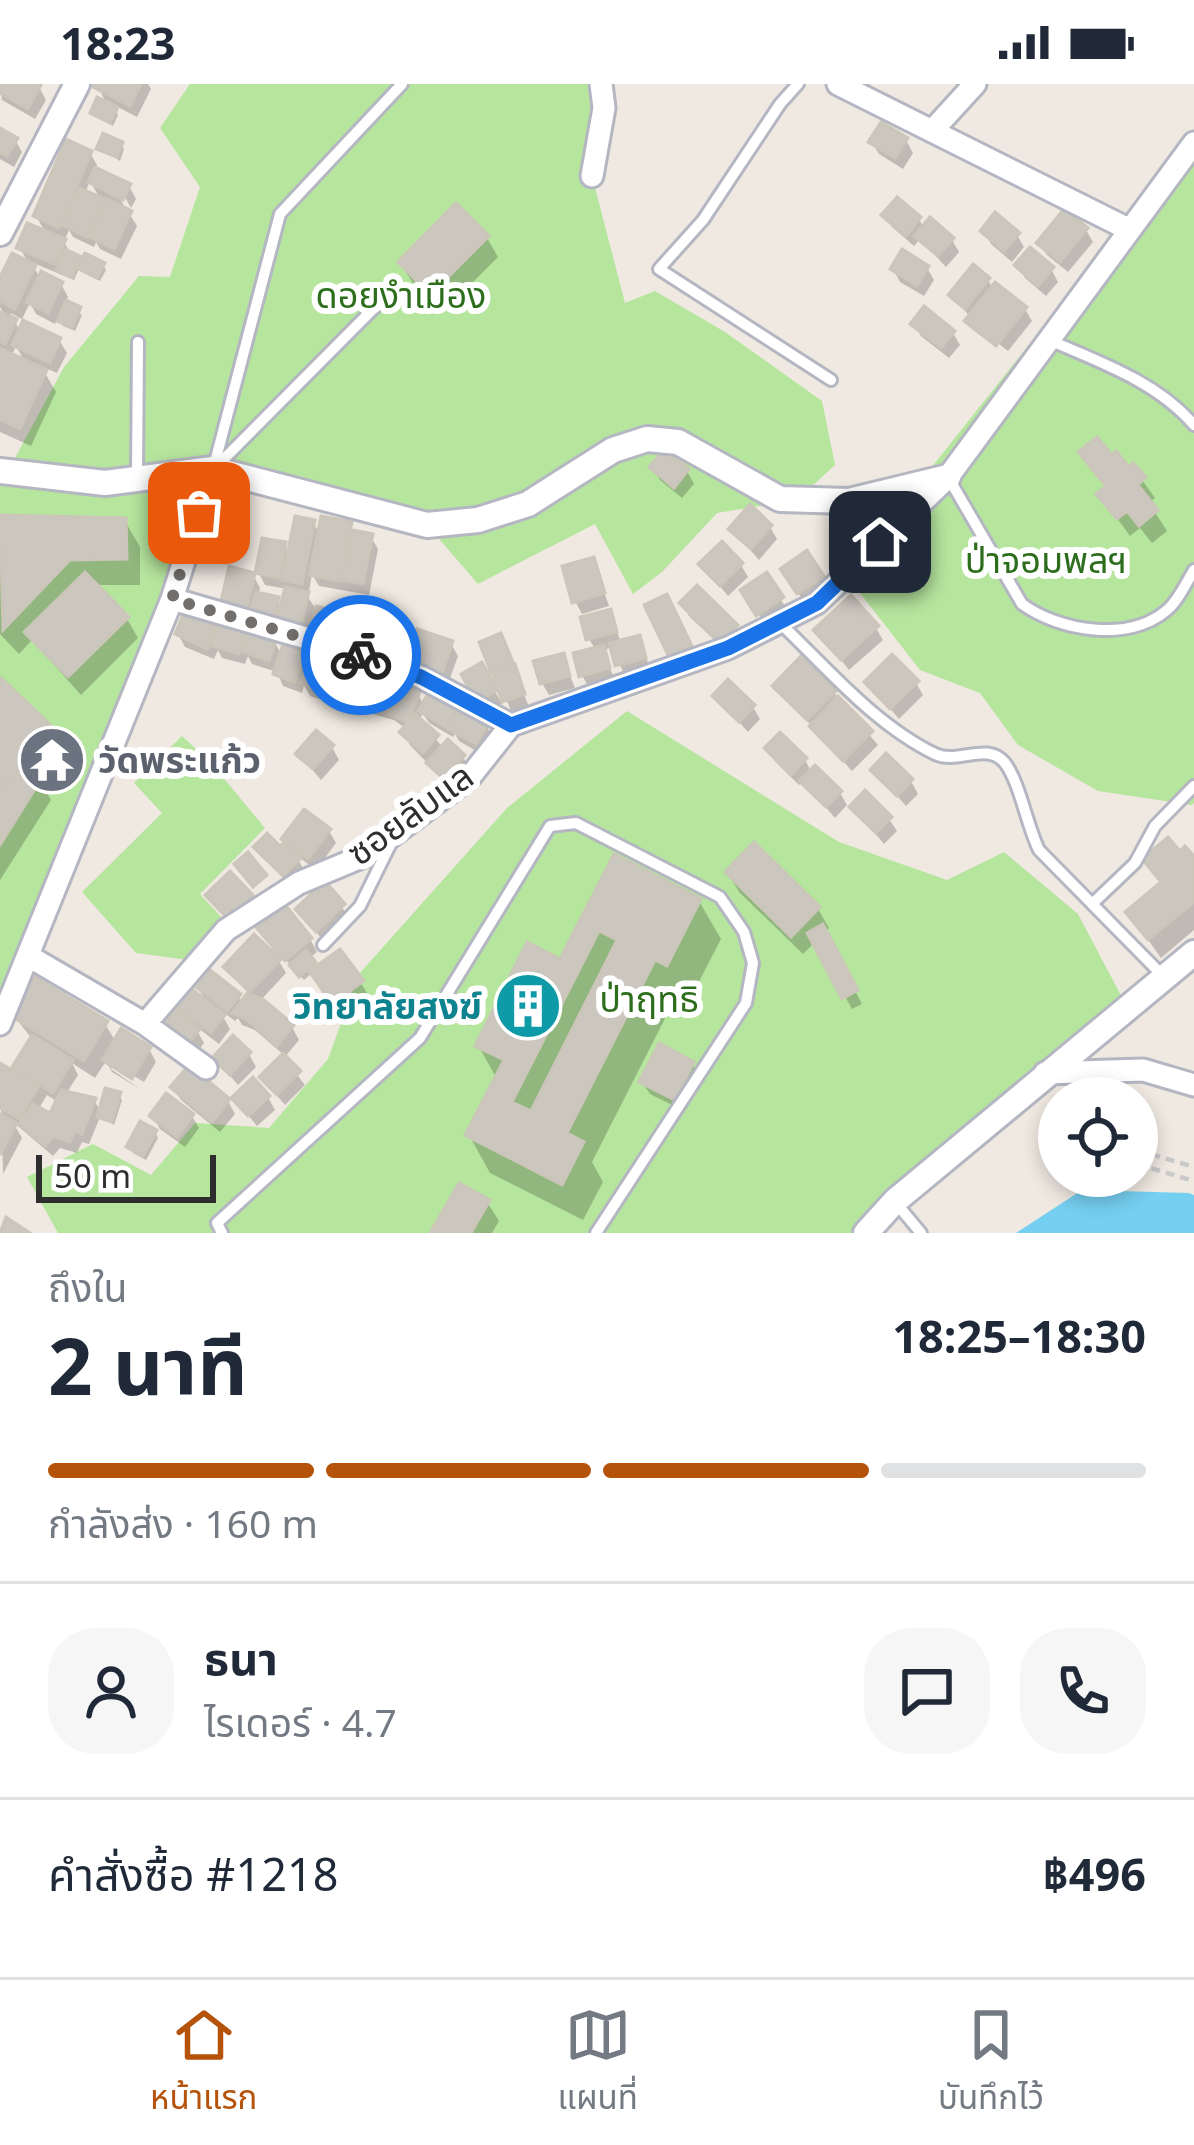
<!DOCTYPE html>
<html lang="th">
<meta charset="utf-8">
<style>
:root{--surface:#fff;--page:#f6f6f7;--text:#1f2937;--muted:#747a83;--line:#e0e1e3;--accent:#b45309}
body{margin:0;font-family:"Noto Sans","Noto Sans Thai",sans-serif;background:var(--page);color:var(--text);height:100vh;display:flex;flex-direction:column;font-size:45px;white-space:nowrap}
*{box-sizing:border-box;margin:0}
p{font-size:39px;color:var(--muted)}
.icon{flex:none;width:66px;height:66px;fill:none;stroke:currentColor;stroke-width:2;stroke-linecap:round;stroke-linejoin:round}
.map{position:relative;height:1149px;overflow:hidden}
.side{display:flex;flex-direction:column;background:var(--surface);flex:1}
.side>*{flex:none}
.controls{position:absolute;left:1038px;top:993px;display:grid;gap:24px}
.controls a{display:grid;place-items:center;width:120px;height:120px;border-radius:50%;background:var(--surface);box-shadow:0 6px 18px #0003;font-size:60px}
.scale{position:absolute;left:36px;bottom:30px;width:180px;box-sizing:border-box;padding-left:12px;border:6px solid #2e2e2e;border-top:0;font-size:33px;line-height:42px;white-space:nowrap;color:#2e2e2e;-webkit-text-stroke:9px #fff;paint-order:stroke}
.pin{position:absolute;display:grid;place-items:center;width:102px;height:102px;color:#fff;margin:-51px;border-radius:24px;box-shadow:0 6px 18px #0006}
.courier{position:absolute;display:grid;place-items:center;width:120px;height:120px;margin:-60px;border:9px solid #1a73e8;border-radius:50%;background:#fff;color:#222;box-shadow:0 3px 15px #0007}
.headline em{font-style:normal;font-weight:700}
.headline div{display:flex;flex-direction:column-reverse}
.headline{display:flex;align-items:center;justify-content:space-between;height:204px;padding:0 48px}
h1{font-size:78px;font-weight:700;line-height:90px}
.bar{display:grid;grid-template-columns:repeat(4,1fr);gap:18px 12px;align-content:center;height:144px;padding:0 48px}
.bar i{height:15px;border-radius:9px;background:var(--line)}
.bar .active{background:var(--accent)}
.bar p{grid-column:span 4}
.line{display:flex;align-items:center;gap:30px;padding:0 48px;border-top:3px solid var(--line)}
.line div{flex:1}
.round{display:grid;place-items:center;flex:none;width:126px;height:126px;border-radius:48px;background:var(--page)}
.status{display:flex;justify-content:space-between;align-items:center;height:84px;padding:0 60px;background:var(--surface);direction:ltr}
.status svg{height:33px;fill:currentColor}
.menu{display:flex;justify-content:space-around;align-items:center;height:168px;border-top:3px solid var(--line);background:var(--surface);font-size:33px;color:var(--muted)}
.menu a{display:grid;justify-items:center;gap:6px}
.menu .active{color:var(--accent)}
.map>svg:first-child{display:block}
</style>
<div class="status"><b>18:23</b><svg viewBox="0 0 49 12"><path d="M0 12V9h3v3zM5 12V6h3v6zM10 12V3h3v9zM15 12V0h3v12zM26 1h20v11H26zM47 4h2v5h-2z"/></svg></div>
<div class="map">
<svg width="1194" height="1149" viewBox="0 0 1194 1149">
<rect width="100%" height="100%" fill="#efe9e1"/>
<path fill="#b6e59e" d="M190,0H590L604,24L592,92L625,219L655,207L725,248L822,317L835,381L797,416L717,429L662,488L633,510L595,440L478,500L427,441L212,388L0,926V386L8,387L64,283L139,192L170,193L200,103L160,44Z
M1194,53V719L1192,721L1098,707L1018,661L980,609L920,586L846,491Z
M627,627L839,758L947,796L1004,768L1078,830L1127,923L865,1149H58L27,1093L93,1060L151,1091L195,1039L269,1044L328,975L359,890L507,724Z
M182,652L212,680L265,744L200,810L224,836L189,876L136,869L82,808L162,729L134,699Z"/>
<path fill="#75cff0" d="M1082,1106L1189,1109L1194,1111V1149H1016Z"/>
<path fill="#0003" fill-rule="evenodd" d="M0,0L39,3L46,16L35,35L2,16Z
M97,0H148L151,5L137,33L112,20L118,31L113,42L93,29L107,21Z
M0,47L15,56L22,68L14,83L0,75Z
M906,56L913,69L903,85L879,70L872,58Z
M121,60L124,65L120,77L100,65Z
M90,69L97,81L95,86L129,102L136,115L131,124L118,101L113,104L137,142L121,175L100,165L96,158L94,163L73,153L69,146L64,158L72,172L82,181H103L106,186L100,197L84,189L80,182L74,196L31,178L40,194L61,200L68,213L65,219L82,231L75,247L63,242L58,233L55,240L36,230L30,219L22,235L10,229L21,249L59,256L67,269L57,289L41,282L56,308L31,362L0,348V231L6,234L0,223V200L30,182L20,164L47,151L36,132ZM90,97L98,111L111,117L107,125L101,116L85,109ZM16,262L26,280L11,273Z
M885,131L919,135L924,145L952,156L959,168L946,183L920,155L914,162L892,143Z
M1086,146L1093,158L1068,188L1047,171L1040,159Z
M984,147L1017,151L1024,163L1012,178L991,160Z
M487,154L498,173L443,228L412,198L401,179Z
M1018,182L1051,185L1058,198L1046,212L1025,194Z
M927,184L934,196L924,212L900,198L893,185Z
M988,196L993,205L1025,225L1032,237L1008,267L974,240V247L968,237L971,234L952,211Z
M914,240L953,249L960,261L949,274L921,252Z
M1082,369L1129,387L1133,383L1155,414L1149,419L1167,447L1152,459L1140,444L1130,452L1100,411L1107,405Z
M653,384L687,387L694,400L682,414L660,396Z
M0,434L125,437L140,463V501H94L127,535L138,554L81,611L32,556L19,570L0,550Z
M313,438L320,451L350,441L355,450L371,453L378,465L369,511L319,502L312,490L308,513L315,524L334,530L337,535L331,557L229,538L253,491L260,504L258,512L277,516L282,525L287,505L265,501L258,488L284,461L290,472Z
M770,443L777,455L759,476L732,445Z
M806,471L828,506L806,521L791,498Z
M593,476L609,522L582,530L575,517Z
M702,481H741L748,493L728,512Z
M766,492L788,527L766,542L744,507Z
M682,519L736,542L743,555L728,569L689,532Z
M610,528L621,559L638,554L651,586L625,593L613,563L603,566L615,597L589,604L582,591L596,566L589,555Z
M386,533L393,545L385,563L360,552L353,539Z
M876,544L883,556L849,586L817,546Z
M214,545L218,552L244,549L248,557H274L282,572L304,570L310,581L331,580L339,592L329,618L310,612L304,601L302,609L283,602L277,588L252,580L248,572L245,580L222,574L218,566L214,575L185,563L178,550Z
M451,560L458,572L448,600L410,577Z
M483,560L506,565L529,623L512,629Z
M562,572L575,604L549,611L542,599Z
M481,582L502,620L486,628L465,591Z
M391,594L396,601L418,610L424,622L455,624L459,631L486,641L493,654L483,671L459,657L455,650L453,653L429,639L423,629L420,635L443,664L463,673L470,685L452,705L410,661L403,649L406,645L394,636L358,626L351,613Z
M0,597L54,649L69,674L43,702L51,716L0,796Z
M868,599H916L923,611L899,635Z
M776,602L834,609L878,661L852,687Z
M716,612L753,623L760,635L748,648Z
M332,663L339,676L321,696L299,670Z
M768,665L805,676L812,689L840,709L847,721L835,734L803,697L799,701L775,677Z
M874,686L911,697L918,710L906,722Z
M853,723L889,735L897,747L884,760Z
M329,747L336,759L316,786L295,770L305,788L291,803L257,764L280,767L287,759Z
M615,774L699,817L721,855L689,917L677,911L592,1078L603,1098L583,1136L490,1089L469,1051L497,995L478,961L562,879Z
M1146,775L1194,777V846L1161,874L1129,829L1162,801Z
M728,789L818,825L829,844L825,848L862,920L852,925L815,858L803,870L739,808Z
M325,802L350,834L324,858L299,825Z
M266,854L310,855L317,868L309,874L317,885L361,899L368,911L341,931L313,888L304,896Z
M279,877L286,889L260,917L292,943L299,956L284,974L305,1001L285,1021L262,994L285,972L255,946L242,941L238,934L235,937L218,924L230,945L219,960L193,940L204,959L194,972L171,953L188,939L178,921H208L196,900L238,912L243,919L249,910L227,883Z
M14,932L105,940L116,958L149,965L156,978L144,998L111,978V985L140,1005L112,988L106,977L95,994L72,979L78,991L66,1010L94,1016L101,1028L119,1011L122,1016L114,1041L100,1033L89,1060L82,1058L77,1069L60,1064L53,1072L12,1037L22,1054L3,1090L0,982L12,989L33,956ZM47,1011L58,1018L51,1033L38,1026Z
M249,970L256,983L238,1001L215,974Z
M692,980L699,992L682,1026L650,1010L642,998Z
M174,1004L228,1017L235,1030L220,1048L181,1016Z
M268,1013L275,1026L257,1042L235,1015Z
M153,1032H192L199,1044L185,1063L160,1045Z
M155,1048L158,1054L146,1076L133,1069L130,1063Z
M487,1118L499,1137L492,1149H434Z"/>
<path fill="#cbc7bf" stroke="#cbc5ba" stroke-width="3" fill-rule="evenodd" d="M0,0H39L41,1L28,25L0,9Z
M94,0H141L130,22L93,3Z
M97,13L118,23L110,39L90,29Z
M881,38L908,54L895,74L868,58Z
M0,44L18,54L7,72L0,68Z
M103,49L123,58L117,73L96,65Z
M66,55L92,67L59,144L33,132Z
M95,83L131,100L123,116L88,98Z
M80,104L105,115L87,153L62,141Z
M897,113L921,133L906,152L881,131Z
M108,115L132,127L114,165L90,153Z
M456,119L489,152L430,211L398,178Z
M1064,125L1088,144L1060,178L1036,159Z
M995,128L1020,149L1004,167L980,147Z
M930,133L954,154L938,172L914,152Z
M27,139L66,155L55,180L16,164Z
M1030,163L1054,183L1038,202L1014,181Z
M65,165L80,172L72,193L56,186Z
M902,165L929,182L917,202L890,185Z
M12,169L36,181L15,225L0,217V193Z
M85,169L105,179L97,194L77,184Z
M973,180L990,194L965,225L948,211Z
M41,187L63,198L48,229L26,218Z
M995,198L1027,223L996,262L964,237Z
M66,216L81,223L72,244L57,237Z
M924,222L955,247L941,264L910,240Z
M0,228L17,235L5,260L0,258Z
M23,236L61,254L50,279L12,261Z
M0,264L47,286L20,345L0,335Z
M1097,353L1112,371L1116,367L1129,383L1133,379L1146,393L1138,401L1158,426L1139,442L1127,427L1117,435L1096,410L1106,402L1078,368Z
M665,365L689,385L674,404L649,383Z
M750,420L772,441L751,465L728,445Z
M0,431L126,434L127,475L70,476L3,546Z
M295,432L315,436L302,500L282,496Z
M321,432L352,438L340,497L309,491Z
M353,446L373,450L363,500L343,496Z
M262,454L286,458L279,494L255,489Z
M722,457L743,479L720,502L698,480Z
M807,466L824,492L797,510L780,485Z
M594,473L605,509L572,519L562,482Z
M229,482L255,489L245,532L219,526Z
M85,488L129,533L68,593L24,548Z
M767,488L784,513L756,532L740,506Z
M697,501L738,541L720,559L679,519Z
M285,503L309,508L300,544L276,539Z
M256,508L279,513L273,540L248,532Z
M667,510L692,562L669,573L644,521Z
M851,511L879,542L841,576L813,546Z
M359,518L388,531L379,553L349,540Z
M316,522L336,527L329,554L308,548Z
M611,525L617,548L586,556L580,533Z
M184,528L216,543L207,565L175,550Z
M219,538L246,546L239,570L212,562Z
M417,545L453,557L442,589L406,577Z
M249,546L276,555L269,577L242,567Z
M501,549L513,578L491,588L479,558Z
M640,551L646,574L615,582L609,559Z
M283,560L306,568L295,598L273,590Z
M604,561L610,584L579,593L573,569Z
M311,569L334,578L323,607L300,599Z
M564,569L570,592L540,600L533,577Z
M892,570L919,597L890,625L864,598Z
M801,572L836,607L807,636L772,602Z
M482,578L498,606L476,618L461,590Z
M515,580L525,610L502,618L492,587Z
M357,581L393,591L384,624L347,614Z
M0,593L57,647L0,707Z
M728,595L755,621L739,638L712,612Z
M398,599L420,608L408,638L386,629Z
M430,606L457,621L446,643L418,627Z
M838,612L873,647L843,677L809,642Z
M460,624L488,639L476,660L448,645Z
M415,630L439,651L423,669L399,648Z
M316,646L334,661L313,685L295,670Z
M780,648L807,674L791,691L764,664Z
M448,655L465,671L444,695L426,679Z
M886,669L913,695L897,712L870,686Z
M27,678L42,694L0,761V707Z
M815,681L842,707L826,723L799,697Z
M865,706L892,733L876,749L849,723Z
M304,725L331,745L308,775L281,755Z
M267,749L280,762L284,758L301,774L283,792L253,763Z
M1168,753L1180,767L1185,762L1194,772V818L1148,856L1125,828L1161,798L1142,775Z
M754,758L820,823L791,853L725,788Z
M248,768L267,791L253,803L234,780Z
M614,770L701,815L667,882L655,876L567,1049L584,1058L562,1101L465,1051L504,976L475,962L527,858L560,875ZM599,847L617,856L531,1027L512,1018Z
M230,787L253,811L228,835L205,811Z
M325,797L345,820L316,848L295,825Z
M283,818L312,854L285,877L255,842Z
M823,840L858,906L842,915L807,849Z
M254,850L281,875L250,908L223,883Z
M340,865L364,897L332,920L309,887Z
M306,866L316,878L299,893L289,881Z
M206,883L241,910L227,927L192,900Z
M35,893L108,937L84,977L11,932Z
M188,902L225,931L211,949L174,921Z
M247,909L264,916L294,941L277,962L245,934L232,929Z
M173,924L200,945L186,962L160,940Z
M121,944L151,963L132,995L102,976Z
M32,951L73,976L53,1009L12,983Z
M233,951L251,968L230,991L212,974Z
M659,959L694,978L675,1016L639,998Z
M283,969L301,987L277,1011L259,993Z
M0,979L39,1002L19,1035L0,1024Z
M189,981L230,1015L212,1038L170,1003Z
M253,993L270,1012L248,1032L231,1014Z
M105,1004L121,1008L112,1038L97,1033Z
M61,1006L96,1014L82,1050L75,1047L70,1058L53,1052L45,1062L19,1040L33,1020L50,1029Z
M166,1009L194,1030L177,1053L149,1032Z
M0,1030L17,1039L0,1071Z
M140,1037L157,1046L143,1072L126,1063Z
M459,1099L490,1116L471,1149H430Z
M6,1133L30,1149H0Z"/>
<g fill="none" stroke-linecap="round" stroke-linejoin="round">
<g stroke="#b4b7c1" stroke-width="16">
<path id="service" d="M798,0L780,20L703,136L659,185L831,296
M1049,256C1100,278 1157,298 1194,341
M214,382L280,130L402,0
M215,384L378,220
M137,392L138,258
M948,393L1022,520C1059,547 1129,559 1167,526C1178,517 1186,499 1194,486
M779,538C827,584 875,641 935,670C958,681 987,657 1005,679C1020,699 1027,742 1039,766L1164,893
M1092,820L1135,779L1155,742L1194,702
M323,861L360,822L391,759
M896,1119L921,1149
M222,1149L217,1139L420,954L550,742L576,739L720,813L744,848L753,879L746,919L596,1149"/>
</g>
<g stroke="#b4b7c1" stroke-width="27">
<path id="minor" d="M838,0L1130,146
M932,47L975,0
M592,92L604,24L601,0
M172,515L344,565L421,593L511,641
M30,873L145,940L206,984
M0,940L172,515L213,385
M145,940L226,846L299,799L366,771L469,694L511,641L728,564L817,519L948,393L1194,59
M1045,989L1143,986L1194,1001"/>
</g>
<g stroke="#b4b7c1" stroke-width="30">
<path id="tertiary" d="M0,149L77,0
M0,387L105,399L213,385L427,441L478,436L528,420L613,366L647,355L678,358L780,415L849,417L948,393
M866,1149L895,1117L1194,869"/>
</g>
<path stroke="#c9c9c9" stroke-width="4.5" stroke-dasharray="9 6" stroke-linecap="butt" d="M1137,1031L1152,1047L1153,1071
M1137,1066L1194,1083
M1137,1080L1194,1097"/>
<use href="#service" stroke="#fff" stroke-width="10"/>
<use href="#minor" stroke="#fff" stroke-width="21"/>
<use href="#tertiary" stroke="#fff" stroke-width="24"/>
</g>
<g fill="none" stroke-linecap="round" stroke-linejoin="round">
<path stroke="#726f6d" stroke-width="12" stroke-dasharray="0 21.6" d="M199,429L172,515L361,571"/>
<path stroke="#1a73e8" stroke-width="15" d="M361,571L421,593L511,641L728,564L817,519L880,458"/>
</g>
<defs>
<g id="temple-disc" transform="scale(3.45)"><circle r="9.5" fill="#6b7280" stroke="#fff"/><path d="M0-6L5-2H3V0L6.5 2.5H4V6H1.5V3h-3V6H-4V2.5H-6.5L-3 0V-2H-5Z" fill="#fff"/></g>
<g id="building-disc" transform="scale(3.45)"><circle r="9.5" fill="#0f9aa8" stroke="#fff"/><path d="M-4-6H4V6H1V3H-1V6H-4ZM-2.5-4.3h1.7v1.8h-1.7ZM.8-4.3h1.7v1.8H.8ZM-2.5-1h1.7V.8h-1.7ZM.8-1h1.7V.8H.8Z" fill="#fff"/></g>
</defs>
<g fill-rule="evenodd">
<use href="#temple-disc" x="52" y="676"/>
<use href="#building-disc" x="528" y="922"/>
</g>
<g text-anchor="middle" stroke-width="12" stroke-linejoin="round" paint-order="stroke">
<g font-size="36" fill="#2c6e1b" stroke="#fff">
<text x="401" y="224">ดอยงำเมือง</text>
<text x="1046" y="489">ป่าจอมพลฯ</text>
<text x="649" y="928">ป่าฤทธิ</text>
</g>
<g font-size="36" font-weight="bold" fill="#5b616d" stroke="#fff" text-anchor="start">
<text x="98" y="689">วัดพระแก้ว</text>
</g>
<g font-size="36" fill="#2e2e2e" stroke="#fff">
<text transform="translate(410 730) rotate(-36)" y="13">ซอยลับแล</text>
</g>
<g font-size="36" font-weight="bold" fill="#0d838f" stroke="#fff" text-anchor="end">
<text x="482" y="935">วิทยาลัยสงฆ์</text>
</g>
</g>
</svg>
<div class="controls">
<a><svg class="icon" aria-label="locate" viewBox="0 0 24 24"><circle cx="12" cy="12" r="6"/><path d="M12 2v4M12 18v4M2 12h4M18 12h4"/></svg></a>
</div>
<div class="scale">50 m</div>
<div class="pin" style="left:199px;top:429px;background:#ea580c"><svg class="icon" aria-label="bag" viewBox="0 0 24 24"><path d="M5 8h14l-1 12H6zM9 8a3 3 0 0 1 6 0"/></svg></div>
<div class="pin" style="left:880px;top:458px;background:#1f2937"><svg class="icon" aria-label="home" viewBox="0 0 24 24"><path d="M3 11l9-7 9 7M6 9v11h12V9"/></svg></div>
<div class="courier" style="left:361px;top:571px"><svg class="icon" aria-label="bike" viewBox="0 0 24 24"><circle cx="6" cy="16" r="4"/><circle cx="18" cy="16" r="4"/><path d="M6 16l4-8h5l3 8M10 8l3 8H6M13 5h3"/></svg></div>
</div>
<section class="side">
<div class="headline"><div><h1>2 นาที</h1><p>ถึงใน</p></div><em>18:25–18:30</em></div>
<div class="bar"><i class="active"></i><i class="active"></i><i class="active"></i><i></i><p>กำลังส่ง · 160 m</p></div>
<div class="line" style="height:216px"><a class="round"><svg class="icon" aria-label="person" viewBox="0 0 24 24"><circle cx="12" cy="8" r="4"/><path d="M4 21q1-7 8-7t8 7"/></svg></a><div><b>ธนา</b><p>ไรเดอร์ · 4.7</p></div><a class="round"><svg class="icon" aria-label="chat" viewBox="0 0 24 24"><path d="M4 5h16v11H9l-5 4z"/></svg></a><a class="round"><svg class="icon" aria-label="phone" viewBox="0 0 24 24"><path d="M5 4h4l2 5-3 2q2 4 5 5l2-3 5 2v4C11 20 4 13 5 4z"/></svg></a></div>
<div class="line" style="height:156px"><div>คำสั่งซื้อ #1218</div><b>฿496</b></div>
</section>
<nav class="menu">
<a class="active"><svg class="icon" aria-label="home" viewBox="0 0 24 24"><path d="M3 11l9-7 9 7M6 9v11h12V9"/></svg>หน้าแรก</a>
<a><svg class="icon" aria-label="map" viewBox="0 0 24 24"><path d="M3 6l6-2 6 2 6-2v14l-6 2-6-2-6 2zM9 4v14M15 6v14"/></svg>แผนที่</a>
<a><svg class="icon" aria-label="saved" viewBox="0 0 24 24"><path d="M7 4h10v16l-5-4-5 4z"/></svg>บันทึกไว้</a>
</nav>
